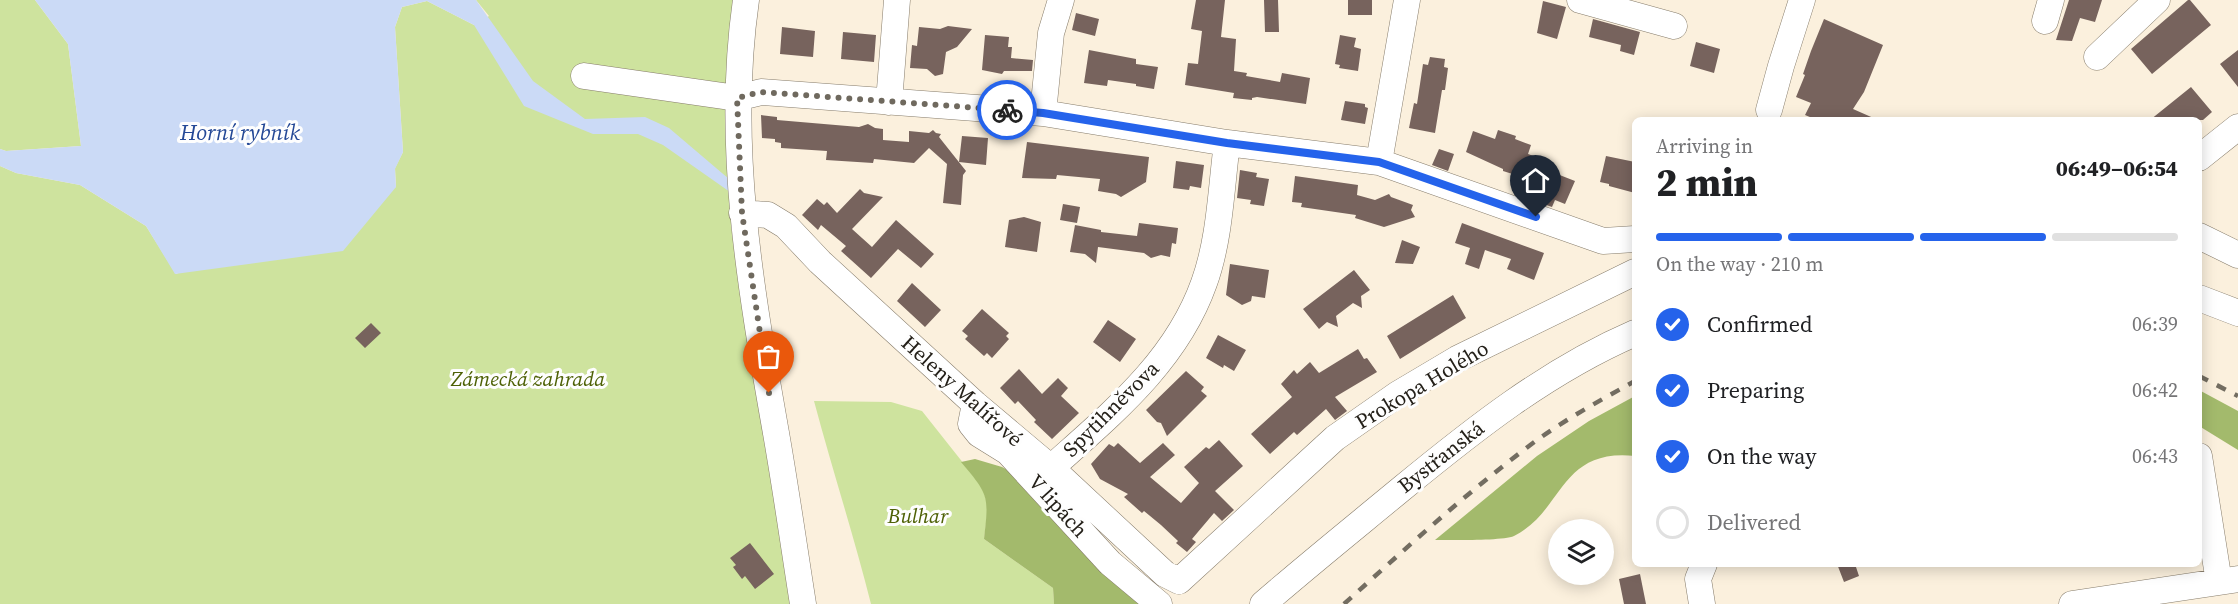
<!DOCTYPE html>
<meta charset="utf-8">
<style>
:root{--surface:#fff;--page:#f2f2f2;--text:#202124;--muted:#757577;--line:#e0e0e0;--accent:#2563eb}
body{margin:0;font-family:"Source Serif 4",serif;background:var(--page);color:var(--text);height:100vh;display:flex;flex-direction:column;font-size:22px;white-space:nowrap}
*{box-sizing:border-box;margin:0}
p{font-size:20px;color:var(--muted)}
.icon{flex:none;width:33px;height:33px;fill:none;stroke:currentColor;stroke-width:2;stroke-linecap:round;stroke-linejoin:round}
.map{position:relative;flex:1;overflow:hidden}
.panel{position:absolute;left:1632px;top:117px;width:570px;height:450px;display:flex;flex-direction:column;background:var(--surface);border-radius:9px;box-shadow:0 3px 15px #0003}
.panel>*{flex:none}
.fabs{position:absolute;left:1548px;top:519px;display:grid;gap:12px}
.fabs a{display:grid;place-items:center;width:66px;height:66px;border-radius:50%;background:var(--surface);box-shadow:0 3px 15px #0003;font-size:30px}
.pin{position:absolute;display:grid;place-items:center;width:51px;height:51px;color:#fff;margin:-62px -26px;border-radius:50% 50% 50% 0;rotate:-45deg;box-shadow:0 0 6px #0007}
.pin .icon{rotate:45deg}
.courier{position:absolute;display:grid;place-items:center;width:60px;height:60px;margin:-30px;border:4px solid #2563eb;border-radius:50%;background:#fff;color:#222;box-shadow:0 2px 8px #0007}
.overview em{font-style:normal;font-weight:800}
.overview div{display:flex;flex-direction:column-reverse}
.overview{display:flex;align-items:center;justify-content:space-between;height:102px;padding:0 24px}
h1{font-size:39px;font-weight:800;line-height:45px}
.bar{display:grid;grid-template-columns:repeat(4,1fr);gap:9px 6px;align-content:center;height:72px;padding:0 24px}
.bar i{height:8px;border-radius:4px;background:var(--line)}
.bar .on{background:var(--accent)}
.bar p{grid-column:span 4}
ol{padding:0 24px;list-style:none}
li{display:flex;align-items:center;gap:18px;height:66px}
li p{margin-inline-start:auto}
li .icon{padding:6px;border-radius:50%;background:var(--accent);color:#fff;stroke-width:4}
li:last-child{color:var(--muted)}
li i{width:33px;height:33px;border:3px solid var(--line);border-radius:50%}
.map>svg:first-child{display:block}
</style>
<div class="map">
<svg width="2238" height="604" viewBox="0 0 2238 604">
<rect width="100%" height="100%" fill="#fbf0dd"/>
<path fill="#cee39e" d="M0,0H35L68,44L81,146L6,151L0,149Z
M476,0H735L731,107V227L794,604H0V166L16,173L80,185L146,226L176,274L396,187L395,168L403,152L395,27L402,7L427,1L474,25L489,16Z
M814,401L891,402L922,411L983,488L988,508L984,539L1053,588L1054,604H871C854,536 832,469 814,401Z"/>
<path fill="#a3ba6c" d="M2199,390L2238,411V450L2199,426Z
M1635,396V456C1559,448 1564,511 1514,536C1502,541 1451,540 1435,540L1537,456L1589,421Z
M975,459L1002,467L1018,476L1139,604H1054L1053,588L984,539C989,496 989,495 961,462Z"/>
<path fill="#cbdaf6" d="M35,0H476L533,81L585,119L645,117L669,128L729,179L730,192L663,145L638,134H593L524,106L474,25L427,1L402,7L395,27L403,152L395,169L396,187L343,251L175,274L146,226L80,185L16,173L0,166V149L6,151L81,146L68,44Z"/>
<path fill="#77635d" d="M1196,0H1225L1221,37L1236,39L1234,71L1247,73L1246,76L1280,82L1282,73L1310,78L1306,104L1257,97L1252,98V100L1233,98L1234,93L1185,85L1188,63L1198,64L1202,31L1191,29Z
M1264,0H1278L1279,32H1265Z
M1348,0H1372V15H1348Z
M2069,0H2102L2095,22L2080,18L2072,41L2056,40Z
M2188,0H2190L2211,25L2152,74L2131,49Z
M1543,1L1566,7L1557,39L1537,33Z
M1076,13L1099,19L1095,36L1072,30Z
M1593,19L1640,32L1634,55L1620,51L1621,45L1589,37Z
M1824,19L1883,45L1864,92L1853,109L1878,120H1817L1805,115L1811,103L1796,97L1805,75L1803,74L1811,51Z
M948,26L972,29L957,47L946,52L943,74L935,76L927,69L910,68L912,45L917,46L919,27L940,29Z
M782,27L815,31L813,57L780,54Z
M843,32L876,35L874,62L841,59Z
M985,35L1009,37L1008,47H1012L1011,58L1033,60L1032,71H1004L1002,74L982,70Z
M1340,35L1356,38L1354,47L1361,49L1358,71L1339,68L1340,65L1335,64Z
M1696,42L1720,49L1714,73L1690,66Z
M1089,50L1136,59V64L1158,67L1154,89L1136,86V84L1108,80L1107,86L1084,83Z
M2238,50V87L2220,64Z
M1430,57L1445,59L1444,67L1448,68L1445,90H1442L1435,133L1409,128L1414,103L1417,104L1423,64L1428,65Z
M2191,87L2212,112L2203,120H2150Z
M1345,101L1365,104V107L1368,108L1365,124L1341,120Z
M761,115L777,117V120L859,127L868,124L875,128L883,129V140L909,142V131L929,133L933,130L936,133L941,134L939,137L966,171L963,175L961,205L943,203L947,164L929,148L914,163L874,159L873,163L826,160L827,151L781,148V143L775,142V139L762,138Z
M1498,130L1516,136L1515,139L1531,145L1528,154L1542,159L1539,167L1575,181L1565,204L1555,200L1552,207L1535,201L1541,183L1503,171V169L1466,152L1473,131L1495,139Z
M962,136L988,138L986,165L959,162Z
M1027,142L1149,157L1146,182L1121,197L1116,194L1098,191L1100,179L1057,175L1056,179L1022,178Z
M1439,149L1454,154L1448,171L1432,165Z
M1606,156L1635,162V193L1609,186V184L1600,182Z
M1176,161L1204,165L1201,188L1190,186L1189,190L1173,188Z
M1240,170L1257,173L1256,177L1269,179L1264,206L1250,204L1251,200L1237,198Z
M1295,176L1358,185L1357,195L1375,200L1389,194L1391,197L1413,205L1411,210L1415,217L1384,227L1355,218L1356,215L1301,207L1302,203L1292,202Z
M860,189L864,193L883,197L852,229L872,247L896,220L934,254L921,268L898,249L871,278L841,251L846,246L821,225L818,230L802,215L817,199L824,205L827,202L837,213Z
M1063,204L1080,207L1077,223L1060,220Z
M1024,217L1041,222L1037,252L1005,247L1009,220Z
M1139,223L1178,228L1176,244L1172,243L1170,257L1161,255L1151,258L1144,253L1098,247L1096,263L1085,254L1070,252L1075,225L1101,230V232L1137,236Z
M1462,223L1544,253L1534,280L1507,269L1511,259L1485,250L1479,269L1465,264L1470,248L1455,243Z
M1402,240L1420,247L1413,264L1395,263Z
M1230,264L1269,270L1265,298L1252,296L1251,301L1242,305L1226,295Z
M1354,270L1370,290L1361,296L1362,308L1353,303L1336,316L1338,327L1327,322L1319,329L1303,309Z
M912,283L941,310L925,327L897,301Z
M1453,295L1466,318L1400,359L1387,336Z
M982,309L1009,333L1006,336L1009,339L992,358L987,353L984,356L965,339L968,336L962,331Z
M1108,320L1136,339L1120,362L1093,342Z
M371,323L381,333L365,348L355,338Z
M1218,335L1246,350L1234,371L1224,365L1223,368L1206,358Z
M1358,349L1364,359L1367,358L1377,372L1335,397L1347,411L1335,420L1326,409L1297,435L1294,432L1270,454L1251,434L1292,397L1281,384L1294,370L1297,374L1310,362L1319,373Z
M1019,369L1042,394L1058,378L1068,388L1061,396L1079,413L1052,439L1034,422L1036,420L1018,401L1015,404L1000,388Z
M1186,371L1204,387L1201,391L1207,396L1167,436L1161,423L1157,422L1146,410Z
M1219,440L1243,466L1215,491L1234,510L1222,521L1214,513L1192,539L1196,542L1187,552L1176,543L1178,541L1161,525L1144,511L1142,513L1124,497L1128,494L1100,479L1091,464L1109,444L1114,447L1118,443L1140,463L1163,443L1175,455L1150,477L1181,503L1199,483L1184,467L1206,447L1209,449Z
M750,543L774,574L755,589L745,576L742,579L733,567L736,565L730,558Z
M1837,564H1855L1859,576L1844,582Z
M1640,574L1646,604H1624L1619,579Z"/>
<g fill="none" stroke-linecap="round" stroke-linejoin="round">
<g stroke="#867c6b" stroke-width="27">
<path id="minor" d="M746,0C725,145 751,291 776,433C786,490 794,547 803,604
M1580,0L1674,26
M2045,21L2051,0
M2097,57L2157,0
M584,76L737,98L761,92L1043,113L1227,143L1379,162L1603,241L1635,239
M889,102L897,0
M1769,110L1781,66L1802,0
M1043,113L1051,33L1061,0
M2199,158L2238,127
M1379,162L1407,0
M742,213L768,215L786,226L820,262L975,404L1051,468L1165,574L1179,581L1335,438L1398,394L1457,359L1635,272
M2199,236L2238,255
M2199,298L2238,313
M975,404L971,424L979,434L1008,452L1110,563L1159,604
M2199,456L2219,582
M1051,468C1111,414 1176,362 1204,283C1220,239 1221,189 1227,143
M1263,604C1308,565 1354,528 1400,490C1473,430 1547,371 1635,333
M1702,604L1698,579L1704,564
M2072,604L2238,579"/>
</g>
<use href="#minor" stroke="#fff" stroke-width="26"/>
<path stroke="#736d61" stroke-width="4.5" stroke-dasharray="10 10" stroke-linecap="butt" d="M2199,376L2238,396
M1344,604C1404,550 1464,495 1529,446C1562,421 1599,401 1635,381"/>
</g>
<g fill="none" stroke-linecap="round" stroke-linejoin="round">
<path stroke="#6f695e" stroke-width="6" stroke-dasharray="0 10.8" d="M769,393L742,213L737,98L761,92L1007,110"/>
<path stroke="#2563eb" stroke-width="8" d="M1007,110L1043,113L1227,143L1379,162L1536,217"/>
</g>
<g text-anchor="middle" stroke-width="6" stroke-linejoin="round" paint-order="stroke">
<g font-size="21" font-style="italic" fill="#4e6106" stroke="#fefefe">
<text x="528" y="386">Zámecká zahrada</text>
<text x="918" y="523">Bulhar</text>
</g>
<g font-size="21" fill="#242019" stroke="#fefefe">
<text transform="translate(1422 385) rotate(-31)" y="7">Prokopa Holého</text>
<text transform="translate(962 391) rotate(42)" y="7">Heleny Malířové</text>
<text transform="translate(1111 409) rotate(-45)" y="7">Spytihněvova</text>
<text transform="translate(1441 457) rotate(-38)" y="7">Bystřanská</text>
<text transform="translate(1058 506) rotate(48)" y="7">V lipách</text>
</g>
<g font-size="22" font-style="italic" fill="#244896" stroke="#fefefe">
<text x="240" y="140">Horní rybník</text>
</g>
</g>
</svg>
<div class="fabs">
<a><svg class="icon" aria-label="layers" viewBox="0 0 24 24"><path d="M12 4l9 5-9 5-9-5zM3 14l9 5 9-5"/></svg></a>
</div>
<div class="pin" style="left:769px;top:393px;background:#ea580c"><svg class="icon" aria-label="bag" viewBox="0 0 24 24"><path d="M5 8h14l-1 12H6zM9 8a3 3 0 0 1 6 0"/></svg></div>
<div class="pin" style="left:1536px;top:217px;background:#1f2937"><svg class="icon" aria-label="home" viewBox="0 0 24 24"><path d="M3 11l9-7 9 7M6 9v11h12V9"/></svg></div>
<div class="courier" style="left:1007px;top:110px"><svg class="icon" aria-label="bike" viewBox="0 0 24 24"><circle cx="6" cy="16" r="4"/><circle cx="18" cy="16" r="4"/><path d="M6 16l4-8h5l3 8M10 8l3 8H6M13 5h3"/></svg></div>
<section class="panel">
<div class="overview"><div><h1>2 min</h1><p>Arriving in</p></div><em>06:49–06:54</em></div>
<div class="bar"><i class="on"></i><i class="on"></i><i class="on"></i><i></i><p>On the way · 210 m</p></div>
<ol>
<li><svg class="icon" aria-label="check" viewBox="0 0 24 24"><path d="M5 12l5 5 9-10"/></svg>Confirmed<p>06:39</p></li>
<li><svg class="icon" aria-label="check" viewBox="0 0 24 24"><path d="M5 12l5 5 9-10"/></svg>Preparing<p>06:42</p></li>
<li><svg class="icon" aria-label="check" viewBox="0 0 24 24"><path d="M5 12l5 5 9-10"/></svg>On the way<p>06:43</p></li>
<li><i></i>Delivered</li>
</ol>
</section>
</div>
